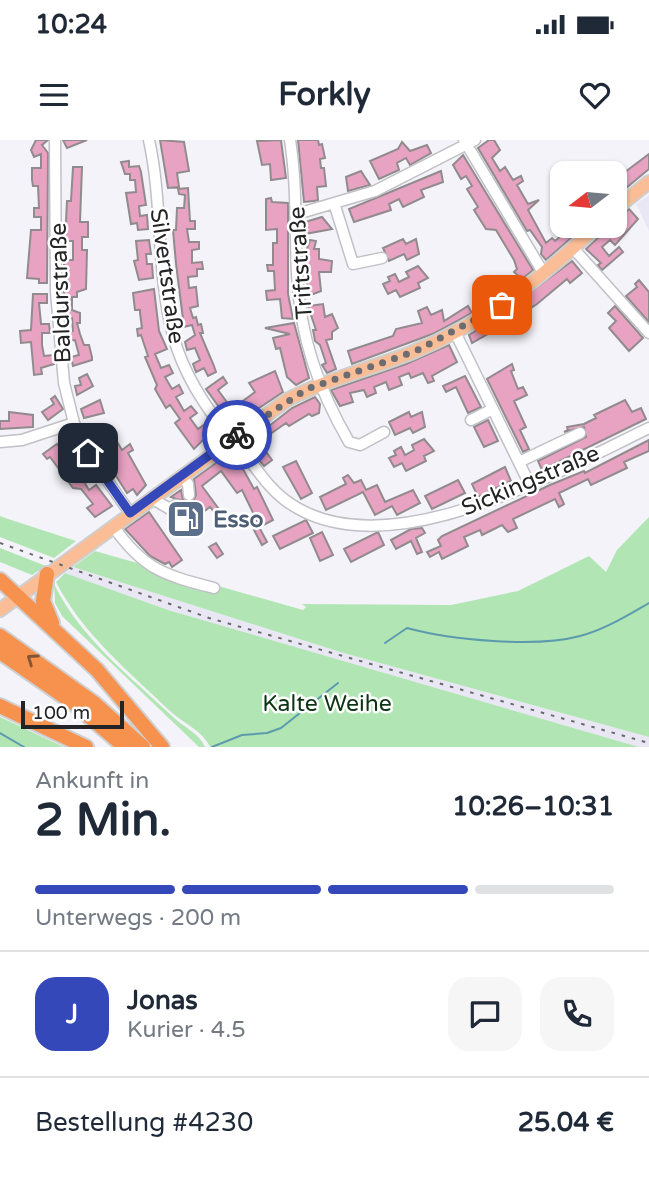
<!DOCTYPE html>
<html lang="de">
<meta charset="utf-8">
<style>
:root{--surface:#fff;--page:#f6f6f7;--text:#1f2937;--muted:#747a83;--line:#e0e1e3;--accent:#3448ba}
body{margin:0;font-family:"Varela Round",sans-serif;background:var(--page);color:var(--text);height:100vh;display:flex;flex-direction:column;font-size:26px;white-space:nowrap}
*{box-sizing:border-box;margin:0}
p{font-size:23px;color:var(--muted)}
.icon{flex:none;width:38px;height:38px;fill:none;stroke:currentColor;stroke-width:2;stroke-linecap:round;stroke-linejoin:round}
.map{position:relative;height:607px;overflow:hidden}
.sheet{display:flex;flex-direction:column;background:var(--surface);flex:1}
.sheet>*{flex:none}
.needle{width:46px;rotate:254deg}
.buttons{position:absolute;left:550px;top:21px;display:grid;gap:14px}
.buttons a{display:grid;place-items:center;width:77px;height:77px;border-radius:14px;background:var(--surface);box-shadow:0 2px 5px #0004;font-size:35px}
.scale{position:absolute;left:21px;bottom:18px;width:103px;box-sizing:border-box;padding-left:7px;border:4px solid #242426;border-top:0;font-size:19px;line-height:24px;white-space:nowrap;color:#242426;-webkit-text-stroke:5px #fff;paint-order:stroke}
.pin{position:absolute;display:grid;place-items:center;width:60px;height:60px;color:#fff;margin:-30px;border-radius:14px;box-shadow:0 4px 10px #0006}
.courier{position:absolute;display:grid;place-items:center;width:70px;height:70px;margin:-35px;border:5px solid #3448ba;border-radius:50%;background:#fff;color:#222;box-shadow:0 2px 9px #0007}
.headline em{font-style:normal;font-weight:700}
.headline div{display:flex;flex-direction:column-reverse}
.headline{display:flex;align-items:center;justify-content:space-between;height:119px;padding:0 35px}
h1{font-size:46px;font-weight:700;line-height:52px}
.bar{display:grid;grid-template-columns:repeat(4,1fr);gap:10px 7px;align-content:center;height:84px;padding:0 35px}
.bar i{height:9px;border-radius:5px;background:var(--line)}
.bar .on{background:var(--accent)}
.bar p{grid-column:span 4}
.line{display:flex;align-items:center;gap:18px;padding:0 35px;border-top:2px solid var(--line)}
.line div{flex:1}
.round{display:grid;place-items:center;flex:none;width:74px;height:74px;border-radius:21px;background:var(--page)}
.status{display:flex;justify-content:space-between;align-items:center;height:49px;padding:0 35px;background:var(--surface);direction:ltr}
.status svg{height:19px;fill:currentColor}
header{display:flex;justify-content:space-between;align-items:center;height:91px;padding:0 35px;background:var(--surface);font-size:32px;font-weight:700}
.map>svg:first-child{display:block}
</style>
<div class="status"><b>10:24</b><svg viewBox="0 0 49 12"><path d="M0 12V9h3v3zM5 12V6h3v6zM10 12V3h3v9zM15 12V0h3v12zM26 1h20v11H26zM47 4h2v5h-2z"/></svg></div>
<header><svg class="icon" aria-label="menu" viewBox="0 0 24 24"><path d="M4 6h16M4 12h16M4 18h16"/></svg>Forkly<svg class="icon" aria-label="heart" viewBox="0 0 24 24"><path d="M12 20l-8-8c-3-5 5-10 8-4 3-6 11-1 8 4z"/></svg></header>
<div class="map">
<svg width="649" height="607" viewBox="0 0 649 607">
<rect width="100%" height="100%" fill="#f4f3f9"/>
<path fill="#eae7f4" d="M649,55V91L636,64Z
M73,427L340,512L649,597V607H639L168,470L65,433Z"/>
<path fill="#b1e6b4" d="M0,376L8,379L76,401L54,418L0,397Z
M649,377V597L340,512L73,427L95,411L303,470L306,467L302,464L451,465L518,451L589,416L606,432L617,410Z
M0,408L46,426L32,435L0,422Z
M65,433L168,470L639,607H210C203,591 183,583 170,571C129,532 82,493 56,442Z
M54,444C80,498 131,537 174,578C184,587 200,594 205,607H199L62,476L55,463Z
M0,577L64,607H0Z"/>
<g fill="none" stroke-linecap="round" stroke-linejoin="round">
<path stroke="#5d9aae" stroke-width="2" d="M385,503L407,488C451,500 536,508 580,496C604,490 628,475 649,463
M0,593L24,607
M212,607L242,595L267,593L281,588L338,543"/>
</g>
<path fill="#e8a2c2" stroke="#918b8d" stroke-width="2" d="M36,0H48L42,5L48,13L47,143H39V139L27,138L31,90H41V77H34V68H39L38,46H33L32,40V28H41V14L34,17L31,10Z
M63,0H87L67,8Z
M160,0L184,2L189,31L177,33L179,47L168,48Z
M281,0L286,38L271,40L270,24L262,25L257,1Z
M298,0H318L319,5L322,4L325,18L320,19L321,28H324L326,46L317,47L318,60L314,61L304,62Z
M489,0H494L500,10L492,18L500,31L505,27L513,40L521,36L523,41L517,45L528,64L539,60L528,70L546,103L552,98L555,101L563,94L560,91L565,86H576L580,90L546,120L541,114L542,107L530,90L527,91L478,8Z
M402,2L410,11L427,5L431,13L410,25L406,18L397,23L399,30L379,39L370,21L398,9Z
M649,14V29L614,58V44L623,37L621,35Z
M463,15L533,130L522,139L514,132L517,129L514,120L496,90L486,89L474,70L478,67L467,49L472,46L466,36L461,39L453,25Z
M129,21V27L139,26L141,32L146,65L139,66L140,76L147,75L148,89L138,90L137,83L131,84L126,53L136,52L135,40H130V34H125L121,22Z
M73,27H82L80,82H88V97H82V110H87L86,149L77,152V157H72V170L80,173V183H77L80,194L84,205H89L92,217V220L73,226L71,217L79,215L75,200L68,201L67,192L73,191L72,178H66L64,152V120H73V101H65L67,61H71Z
M361,31L370,45L348,51L346,37Z
M441,31L443,42L421,50L424,57L403,67L399,59L389,64L391,70L354,82L349,69Z
M188,48L190,81H195V89H187L189,102H199V109L192,110V123L202,122L203,129H197V136L188,137L189,148L196,147L198,166L190,168L193,178L196,177L198,185L201,184L203,193H200L214,226L216,232L208,236L204,228L196,232L193,224L200,220L195,208L187,210L185,202L195,195L192,185L184,187L176,124L173,90H176L177,68H184L185,55L179,54L178,49Z
M271,58L272,62L288,63V154L293,179L282,178L280,159L267,160L266,151L275,150L274,131H268L267,125H273V103H277V89L266,90V59Z
M629,69L638,79L615,105L610,100L602,107L609,116L619,107L623,112L602,130L598,125L601,123L586,109Z
M322,77L332,89L305,94V82Z
M403,99L406,104L416,99L419,114L407,120L404,114L389,121L383,108Z
M149,100L151,114H146L147,124H152L153,138L139,140L134,121L138,120L136,101Z
M310,100L316,101L314,109H319V119L332,121L331,132H319L321,151L308,156L305,114Z
M572,121L582,133L570,143L567,139L537,164L502,187L497,177Z
M418,126L428,138L418,143L420,148L400,157L396,150L388,154L383,144L390,141L388,137L395,134L399,142L409,137L406,132Z
M639,140L649,152V182L626,156L637,147L635,144Z
M488,142L493,149L497,147L500,154L487,163L476,149Z
M154,149L159,191L167,209L155,214L161,228L169,225L173,233L165,237L172,249L179,245L183,253L176,257L184,271L191,266L197,273L190,278L198,289L205,284L211,292L194,309L175,283L180,279L170,265L166,268L155,249L157,245L145,217L148,216L141,195L138,196L137,189L142,188L140,173V170H135L133,153Z
M33,154H47V163H39L41,184H49L50,193H42V205L44,216L53,215L54,224L41,228L42,234L34,235L31,202L21,203L20,191L31,190Z
M323,164L325,177L332,174L338,188L332,192V199L326,200L336,229L327,233L322,225L326,223L320,205L315,201L313,190H316L308,166Z
M468,166L472,173L435,193L352,224L348,211L393,196L396,189L422,183L418,171L427,167L431,175L442,170L444,181Z
M615,166L643,198L629,211L609,188L616,181L608,173Z
M294,183L309,238L296,245L287,237L280,208L276,209L273,198L290,194L265,188Z
M487,184L493,191L472,203L469,195Z
M449,205L457,222L432,236L434,241L428,243L423,233L411,238L409,233L399,237L402,245L389,250L386,242L374,247L376,253L367,257L364,250L350,253L353,262L340,266L331,250L406,224Z
M512,224L514,230L511,231L518,249L523,247L527,255L514,261L526,287L520,290L529,309L523,312L487,239Z
M275,231L283,252L247,276L244,271L229,281L206,249L223,237L227,243L218,250L232,269L255,252L249,243Z
M87,234L93,246L77,255L75,246L81,245L79,238Z
M465,236L481,267L468,273L456,247L446,252L443,246Z
M55,256L63,269L48,280L42,272L54,264L51,259Z
M315,257L320,264L319,273L312,276L309,274L289,286L286,283L259,302L272,320L264,326L246,304L292,268Z
M100,260L104,273L84,278L81,269Z
M625,260L632,272L641,268L646,279L542,330L538,321L586,297L584,287L564,292L568,290L567,287L584,284L596,278L594,275Z
M9,272L33,275V287L0,289V281H9Z
M409,272L411,277L422,272L425,287L413,293L410,288L395,295L389,282Z
M488,280L498,301L484,307L474,287Z
M102,285L110,300H116L122,310L130,304L133,310L128,313L146,345L137,355L133,349L127,353L111,328L117,324L111,313L104,317L99,309L106,306L100,295L93,298L89,290Z
M424,299L434,311L424,316L426,321L406,331L402,323L394,327L389,318L396,315L394,311L401,307L405,315L414,310L412,305Z
M649,300V311L624,322L627,328L591,345L588,339L559,353L564,364L559,367L555,359L513,379L517,388L508,392L502,385L482,395L480,390L464,397L468,406L442,419L439,412L430,417L427,412L441,406L438,400L442,396L550,345L584,331L585,333Z
M57,304L66,316L72,312L74,316L77,319L71,324L77,333L84,328L89,336L83,340L89,350L96,345L112,366L95,377L87,368L93,364L81,349L73,348L50,317L47,319L43,314Z
M235,314L245,327L243,329L254,349L257,347L273,380L260,387L242,350L237,353L221,331L202,346L218,368L214,372L210,367L191,381L194,386L183,393L174,381L183,374L182,361L171,357L181,350L183,360L193,361L196,355L194,339L220,320L222,323Z
M296,321L312,353L301,359L283,327Z
M505,327L511,341L478,357L472,344Z
M348,335L354,343L361,340L366,350L377,345L385,362L413,350L420,363L397,375L392,366L375,375L363,352L326,370L320,357L346,344L343,338Z
M458,340L465,353L432,369L425,356Z
M149,372L182,420L172,427L169,422L165,424L150,416L125,389Z
M306,380L313,393L280,409L273,396Z
M259,387L267,402L262,405L254,390Z
M422,388L425,393L416,398L422,412L417,414L411,401L396,409L391,400L411,389Z
M322,392L333,415L320,421L310,398Z
M378,392L384,405L351,422L344,409Z
M216,403L223,414L217,418L209,407Z"/>
<g fill="none" stroke-linecap="round" stroke-linejoin="round">
<g stroke="#c1c0c6" stroke-width="13">
<path id="minor" d="M55,0L56,152L64,243L74,283L88,313L130,373
M149,0C163,64 156,132 173,195C184,237 208,272 236,304C254,323 264,344 285,360C382,433 557,332 649,288
M290,0C297,45 295,89 297,134C300,197 318,248 349,302L360,305L384,292
M464,0L544,134
M335,66L353,124L382,118
M297,74L375,51L475,0
M573,108L649,193
M455,192L530,345
M471,280L493,269
M0,302L22,300L74,283
M519,322L580,293
M181,336L188,344L189,355
M151,358L170,369L176,365
M113,386C144,430 164,435 214,448"/>
</g>
<g stroke="#cfcfcf" stroke-width="16">
<path id="major" d="M614,70L649,42
M0,470L287,260C327,239 371,229 413,212C484,183 542,138 597,86"/>
</g>
<g stroke="#cfcfcf" stroke-width="18">
<path id="highway" d="M47,434L43,461L52,483
M0,440L97,530L162,607
M0,496L94,563L143,607
M0,512L72,562L125,607
M0,566L86,607"/>
</g>
<use href="#minor" stroke="#fff" stroke-width="10"/>
<use href="#major" stroke="#fabd95" stroke-width="12"/>
<use href="#highway" stroke="#f7914e" stroke-width="14"/>
<path stroke="#6a696d" stroke-width="2" stroke-dasharray="3.5 7" stroke-linecap="butt" d="M0,403L209,478L649,603"/>
</g>
<defs><path id="oneway-chevron" d="M-2-3.5L2.5 0L-2 3.5" fill="none" stroke-width="1.6" stroke-linecap="round" stroke-linejoin="round" transform="scale(1.75)"/></defs>
<use stroke="#835538" href="#oneway-chevron" transform="translate(32 519) rotate(-145)"/>
<g fill="none" stroke-linecap="round" stroke-linejoin="round">
<path stroke="#6d6c70" stroke-width="7" stroke-dasharray="0 12.6" d="M237,295L307,249L416,211L502,165"/>
<path stroke="#3448ba" stroke-width="9" d="M88,313L130,373L237,295"/>
</g>
<defs>
<g id="fuel-square" transform="scale(2.0125)"><rect x="-9" y="-9" width="18" height="18" rx="4" fill="#5c6f8a" stroke="#fff"/><path d="M-5.5-6h7V0h2V4h1.3V-2.5L3-4.5l.8-.8L6-3V5H2.5V1h-1V6h-7ZM-4.2-4.7v3.2H.2V-4.7Z" fill="#fff"/></g>
</defs>
<g fill-rule="evenodd">
<use href="#fuel-square" x="186" y="379"/>
</g>
<g text-anchor="middle" stroke-width="5" stroke-linejoin="round" paint-order="stroke">
<g font-size="23" fill="#242426" stroke="#fff">
<text transform="translate(300 123) rotate(-94)" y="8">Triftstraße</text>
<text transform="translate(168 136) rotate(82)" y="8">Silvertstraße</text>
<text transform="translate(60 153) rotate(-92)" y="8">Baldurstraße</text>
<text transform="translate(530 340) rotate(-23)" y="8">Sickingstraße</text>
</g>
<g font-size="23" font-weight="bold" fill="#4e5e75" stroke="#fff" text-anchor="start">
<text x="213" y="387">Esso</text>
</g>
<g font-size="23" fill="#0d3514" stroke="#fff">
<text x="327" y="571">Kalte Weihe</text>
</g>
</g>
</svg>
<div class="buttons">
<a><svg class="needle" viewBox="-14 -14 28 28"><path d="M0-13l5 13h-10z" fill="#e53935"/><path d="M0 13l5-13h-10z" fill="#747a83"/></svg></a>
</div>
<div class="scale">100 m</div>
<div class="pin" style="left:502px;top:165px;background:#ea580c"><svg class="icon" aria-label="bag" viewBox="0 0 24 24"><path d="M5 8h14l-1 12H6zM9 8a3 3 0 0 1 6 0"/></svg></div>
<div class="pin" style="left:88px;top:313px;background:#1f2937"><svg class="icon" aria-label="home" viewBox="0 0 24 24"><path d="M3 11l9-7 9 7M6 9v11h12V9"/></svg></div>
<div class="courier" style="left:237px;top:295px"><svg class="icon" aria-label="bike" viewBox="0 0 24 24"><circle cx="6" cy="16" r="4"/><circle cx="18" cy="16" r="4"/><path d="M6 16l4-8h5l3 8M10 8l3 8H6M13 5h3"/></svg></div>
</div>
<section class="sheet">
<div class="headline"><div><h1>2 Min.</h1><p>Ankunft in</p></div><em>10:26–10:31</em></div>
<div class="bar"><i class="on"></i><i class="on"></i><i class="on"></i><i></i><p>Unterwegs · 200 m</p></div>
<div class="line" style="height:126px"><b class="round" style="background:var(--accent);color:#fff">J</b><div><b>Jonas</b><p>Kurier · 4.5</p></div><a class="round"><svg class="icon" aria-label="chat" viewBox="0 0 24 24"><path d="M4 5h16v11H9l-5 4z"/></svg></a><a class="round"><svg class="icon" aria-label="phone" viewBox="0 0 24 24"><path d="M5 4h4l2 5-3 2q2 4 5 5l2-3 5 2v4C11 20 4 13 5 4z"/></svg></a></div>
<div class="line" style="height:91px"><div>Bestellung #4230</div><b>25.04 €</b></div>
</section>
